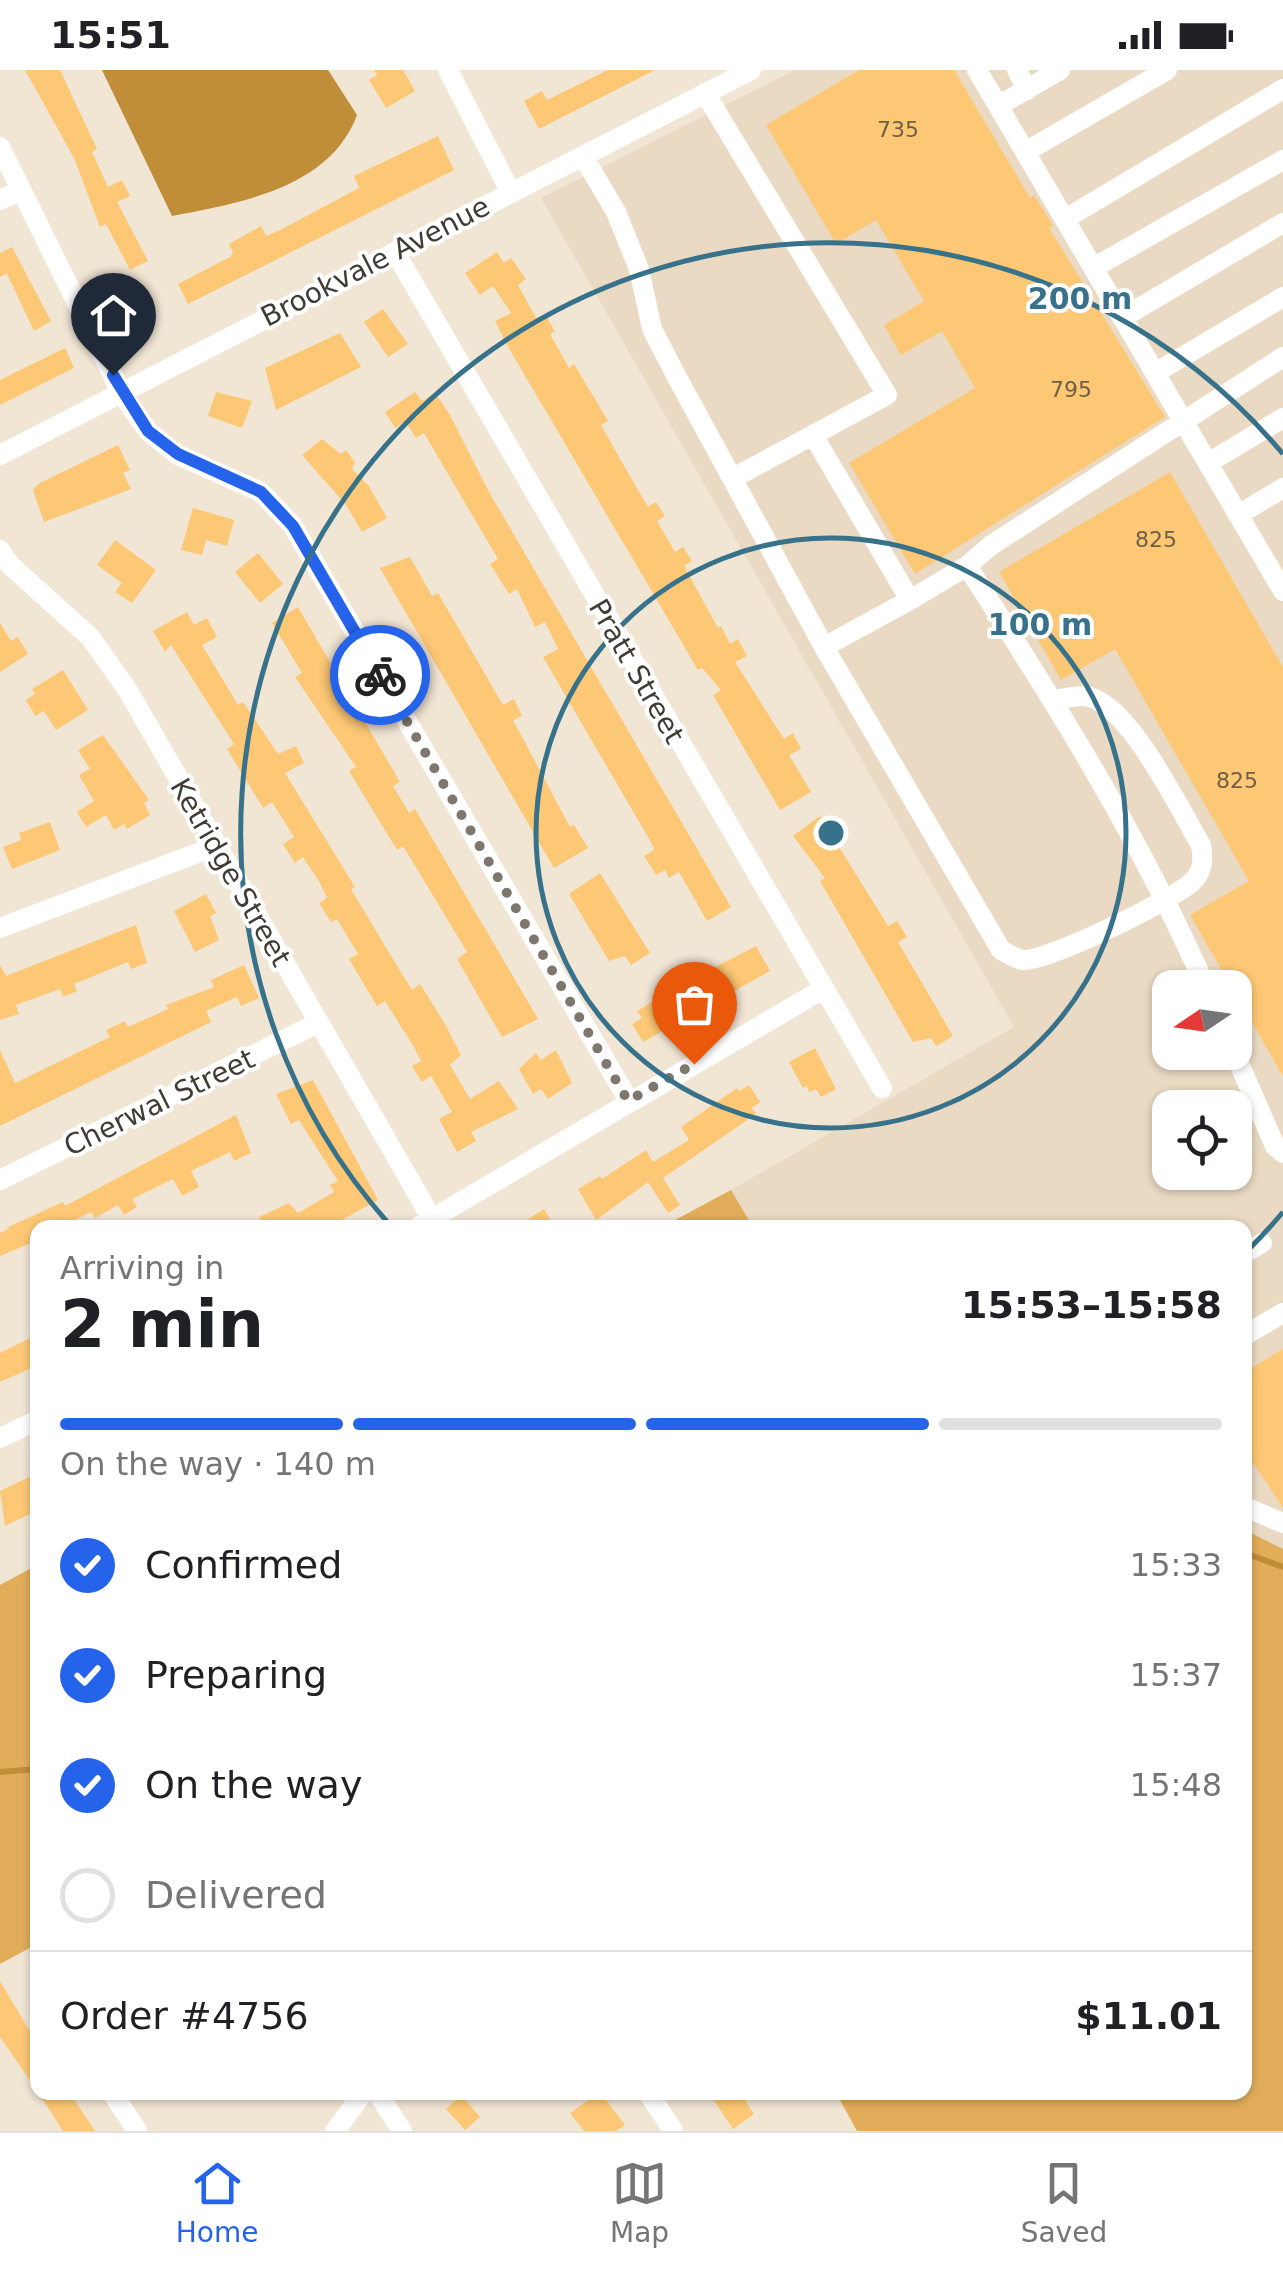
<!DOCTYPE html>
<meta charset="utf-8">
<style>
:root{--surface:#fff;--page:#f2f2f2;--text:#202124;--muted:#757577;--line:#e0e0e0;--accent:#2563eb}
body{margin:0;font-family:"DejaVu Sans",sans-serif;background:var(--page);color:var(--text);height:100vh;display:flex;flex-direction:column;font-size:38px;white-space:nowrap}
*{box-sizing:border-box;margin:0}
p{font-size:32px;color:var(--muted)}
.icon{flex:none;width:55px;height:55px;fill:none;stroke:currentColor;stroke-width:2;stroke-linecap:round;stroke-linejoin:round}
.map{position:relative;flex:1;overflow:hidden}
.side{position:absolute;left:30px;top:1150px;width:1222px;height:880px;display:flex;flex-direction:column;background:var(--surface);border-radius:20px;box-shadow:0 2px 8px #0004}
.side>*{flex:none}
.needle{width:65px;rotate:257deg}
.tools{position:absolute;left:1152px;top:900px;display:grid;gap:20px}
.tools a{display:grid;place-items:center;width:100px;height:100px;border-radius:20px;background:var(--surface);box-shadow:0 2px 8px #0004;font-size:50px}
.pin{position:absolute;display:grid;place-items:center;width:85px;height:85px;color:#fff;margin:-102px -42px;border-radius:50% 50% 50% 0;rotate:-45deg;box-shadow:0 0 10px #0007}
.pin .icon{rotate:45deg}
.courier{position:absolute;display:grid;place-items:center;width:100px;height:100px;margin:-50px;border:8px solid #2563eb;border-radius:50%;background:#fff;color:#222;box-shadow:0 2px 12px #0007}
.summary em{font-style:normal;font-weight:700}
.summary div{display:flex;flex-direction:column-reverse}
.summary{display:flex;align-items:center;justify-content:space-between;height:170px;padding:0 30px}
h1{font-size:65px;font-weight:700;line-height:75px}
.bar{display:grid;grid-template-columns:repeat(4,1fr);gap:15px 10px;align-content:center;height:120px;padding:0 30px}
.bar i{height:12px;border-radius:8px;background:var(--line)}
.bar .active{background:var(--accent)}
.bar p{grid-column:span 4}
.line{display:flex;align-items:center;gap:25px;padding:0 30px;border-top:2px solid var(--line)}
.line div{flex:1}
ol{padding:0 30px;list-style:none}
li{display:flex;align-items:center;gap:30px;height:110px}
li p{margin-inline-start:auto}
li .icon{padding:10px;border-radius:50%;background:var(--accent);color:#fff;stroke-width:4}
li:last-child{color:var(--muted)}
li i{width:55px;height:55px;border:5px solid var(--line);border-radius:50%}
.status{display:flex;justify-content:space-between;align-items:center;height:70px;padding:0 50px;background:var(--surface);direction:ltr}
.status svg{height:28px;fill:currentColor}
.menu{display:flex;justify-content:space-around;align-items:center;height:140px;border-top:2px solid var(--line);background:var(--surface);font-size:28px;color:var(--muted)}
.menu a{display:grid;justify-items:center;gap:5px}
.menu .active{color:var(--accent)}
.map>svg:first-child{display:block}
</style>
<div class="status"><b>15:51</b><svg viewBox="0 0 49 12"><path d="M0 12V9h3v3zM5 12V6h3v6zM10 12V3h3v9zM15 12V0h3v12zM26 1h20v11H26zM47 4h2v5h-2z"/></svg></div>
<div class="map">
<svg width="1283" height="2061" viewBox="0 0 1283 2061">
<rect width="100%" height="100%" fill="#f1e5d4"/>
<path fill="#eadac3" fill-rule="evenodd" d="M795,0H1283V1479L1245,1460V1158L753,1157L731,1120L1014,957L541,128ZM1170,918H1235V982H1170ZM1170,1038H1235V1102H1170Z"/>
<path fill="#e1ad5a" d="M731,1120L753,1157H662Z
M1245,1460L1283,1479V2061H857L836,2023L1245,2022Z
M37,1495V1874L0,1894V1515Z"/>
<path fill="#c08e39" d="M102,0H328L357,45C330,118 240,133 172,146Z"/>
<g fill="none" stroke-linecap="round" stroke-linejoin="round">
<path stroke="#c08e39" stroke-width="6" d="M1245,1483L1283,1497
M0,1702L38,1699"/>
</g>
<path fill="#fdc875" d="M25,0H60L97,79L92,82L108,117L122,110L130,126L117,132L148,191L130,200L106,154L100,157L75,90Z
M374,0H403L415,21L386,38L369,10L377,5Z
M608,0H655L539,59L524,31L542,21L547,30Z
M859,0H954L1030,128L1034,125L1053,156L1049,158L1165,347L915,504L849,393L975,318L942,261L901,285L884,255L924,231L876,150L836,174L766,55Z
M438,66L454,100L188,234L178,214L230,187L233,183L229,174L261,156L266,166L280,160L359,118L354,106Z
M12,177L51,251L34,261L7,204L0,207V183Z
M497,182L504,193L511,188L526,209L518,215L538,252L547,247L555,262L550,264L569,298L574,294L608,351L601,355L628,403L648,437L656,432L665,446L657,451L675,482L683,477L692,491L684,496L718,558L721,556L730,574L738,569L747,586L735,592L784,669L793,663L801,679L789,685L811,722L780,740L713,625L721,620L702,598L698,600L507,275L495,251L511,243L493,216L480,225L465,203Z
M383,239L408,274L388,287L364,252Z
M340,263L361,297L276,340L265,298Z
M65,278L74,298L0,335V310Z
M216,322L252,331L242,358L208,346Z
M415,322L422,331L435,323L450,345L489,422L731,837L707,851L679,802L669,808L665,800L656,805L644,786L654,780L652,774L543,587L558,579L545,552L535,557L517,519L509,524L490,494L498,489L424,363L416,368L405,351L395,358L385,342Z
M322,369L341,384L346,380L355,392L352,399L369,416L387,448L362,462L346,435L302,385Z
M118,375L130,400L123,403L131,419L44,452L33,420L38,414Z
M1170,402L1283,597V1006L1190,845L1249,811L1115,579L1061,610L999,502Z
M193,438L234,450L227,476L206,470L202,485L181,480Z
M115,470L156,500L132,533L115,522L122,513L97,495Z
M258,483L283,514L260,533L235,502Z
M410,487L432,526L438,523L503,635L514,629L522,646L513,650L570,757L574,755L588,778L554,798L380,498Z
M298,537L400,712L393,716L409,743L415,739L538,949L502,967L457,889L467,882L403,776L397,780L349,701L356,697L295,607L302,603L272,553Z
M187,542L194,555L207,548L217,567L202,575L238,635L243,632L278,684L296,676L304,693L285,703L355,817L351,819L391,886L412,920L420,914L445,954L461,985L450,995L470,1029L499,1011L518,1039L471,1062L476,1071L457,1082L439,1049L452,1042L431,1006L422,1012L412,996L421,991L414,977L385,931L377,936L349,889L358,884L337,849L331,852L319,833L327,828L320,813L303,787L295,793L283,774L294,767L272,732L263,738L227,679L234,674L171,575L165,582L153,561Z
M0,553L11,571L18,567L28,584L0,602Z
M63,600L88,640L56,660L44,641L35,646L26,630L35,624L32,619Z
M103,665L149,730L144,733L150,745L127,759L124,754L114,760L106,745L86,757L77,742L94,731L79,705L90,699L78,680Z
M820,746L888,856L897,851L907,867L898,872L953,966L936,976L931,968L913,972L820,811L825,808L793,766Z
M50,752L60,780L12,799L3,777L21,770L19,763Z
M600,803L650,883L631,895L625,886L609,891L569,824Z
M206,824L216,843L210,846L219,870L195,882L174,841Z
M136,855L147,893L131,899L128,892L74,914L77,921L63,927L60,919L16,935L19,944L0,950V895L6,906Z
M756,876L770,901L643,972L632,954L642,948L637,941L660,927L666,937L694,921L688,911Z
M244,895L259,928L241,936L237,927L206,941L211,952L0,1056V980L15,1013L110,967L106,960L125,951L128,957L168,939L166,935L214,917L211,910Z
M815,978L836,1019L821,1027L816,1019L810,1022L806,1016L803,1018L789,992Z
M556,980L572,1013L548,1029L541,1019L533,1024L519,999L536,983L541,990Z
M313,1010L378,1130L327,1158H264L259,1147L289,1133L298,1143L334,1122L330,1115L338,1111L299,1050L291,1054L276,1024Z
M749,1015L760,1032L752,1038L756,1044L663,1108L680,1135L668,1143L648,1112L596,1150L578,1119L600,1106L602,1109L646,1080L653,1092L689,1070L681,1057L737,1018L739,1021Z
M236,1045L251,1083L234,1091L230,1082L191,1101L199,1117L182,1126L173,1109L132,1129L137,1137L124,1145L118,1135L95,1148L91,1142L58,1158H38V1170L0,1186V1163L10,1158H6L63,1132L65,1136Z
M544,1139L555,1158H514Z
M38,1264V1295L0,1312V1283Z
M1283,1279V1438L1254,1394L1245,1400V1302Z
M38,1403V1440L5,1456L0,1421Z
M0,1911L38,1975V2022L0,1967Z
M38,2022H69L95,2061H63Z
M600,2022L625,2055L616,2061H584L570,2043Z
M708,2022H740L754,2044L733,2059Z
M461,2025L480,2047L465,2060L446,2039Z"/>
<g fill="none" stroke-linecap="round" stroke-linejoin="round">
<path stroke="#fff" stroke-width="20" d="M448,0L510,121
M977,0L1283,521
M1017,0L1027,20
M705,23L887,325L813,365L910,530L967,496
M998,36L1060,0
M0,77L122,324L148,361L178,385L261,422L293,456L629,1031
M1025,82L1167,0
M583,86L616,142L639,199L652,259L679,311L824,577L1001,880C1007,883 1016,889 1023,890C1048,891 1174,830 1193,811C1204,800 1203,789 1201,775C1179,739 1128,630 1084,626C1075,625 1063,629 1054,630
M0,130L21,120
M1065,149L1283,19
M395,182L882,1018
M1093,198L1283,90
M1122,248L1283,153
M1155,303L1283,227
M0,385L751,0
M1208,393L1283,348
M733,408L813,365
M1238,445L1283,418
M0,480L10,495L90,567L127,619L432,1149
M824,577L910,530
M0,858L216,776
M1206,918C1141,769 1055,632 967,496L990,476L1283,287
M1234,982L1275,1076L1283,1083
M0,1110L318,953
M416,1158L823,919
M1245,1183L1262,1173
M1245,1265L1283,1243
M0,1368L38,1350
M1245,1437L1283,1453
M112,2022L137,2061
M377,2022L402,2061
M648,2022L673,2061
M335,2061L364,2022"/>
</g>
<g fill="none" stroke-linecap="round" stroke-linejoin="round">
<path stroke="#7e776d" stroke-width="10" stroke-dasharray="0 18" d="M380,605L628,1031L694,994"/>
<path stroke="#2563eb" stroke-width="12" d="M113,305L148,361L178,384L261,422L293,456L380,605"/>
</g>
<g fill="none" stroke="#37728a" stroke-width="5">
<circle cx="831" cy="763" r="295"/>
<path d="M1283 1142A590 590 0 0 1 1248 1180M389 1154A590 590 0 1 1 1283 384"/>
</g>
<g text-anchor="middle" stroke-width="8" stroke-linejoin="round" paint-order="stroke">
<g font-size="22" fill="#6f5f45">
<text x="898" y="67">735</text>
<text x="1071" y="327">795</text>
<text x="1156" y="477">825</text>
<text x="1237" y="718">825</text>
</g>
<g font-size="28" fill="#403c35" stroke="#fff">
<text transform="translate(375 191) rotate(-27)" y="10">Brookvale Avenue</text>
<text transform="translate(637 601) rotate(60)" y="10">Pratt Street</text>
<text transform="translate(231 802) rotate(60)" y="10">Ketridge Street</text>
<text transform="translate(159 1032) rotate(-26)" y="10">Cherwal Street</text>
</g>
</g>
<circle cx="831" cy="763" r="15" fill="#37728a" stroke="#fff" stroke-width="5"/>
<g font-size="30" text-anchor="middle" font-weight="bold" fill="#37728a" stroke="#fff" stroke-width="8" stroke-linejoin="round" paint-order="stroke">
<text x="1080" y="239">200 m</text>
<text x="1040" y="565">100 m</text>
</g>
</svg>
<div class="tools">
<a><svg class="needle" viewBox="-14 -14 28 28"><path d="M0-13l5 13h-10z" fill="#e53935"/><path d="M0 13l5-13h-10z" fill="#757577"/></svg></a>
<a><svg class="icon" aria-label="locate" viewBox="0 0 24 24"><circle cx="12" cy="12" r="6"/><path d="M12 2v4M12 18v4M2 12h4M18 12h4"/></svg></a>
</div>
<div class="pin" style="left:694px;top:994px;background:#ea580c"><svg class="icon" aria-label="bag" viewBox="0 0 24 24"><path d="M5 8h14l-1 12H6zM9 8a3 3 0 0 1 6 0"/></svg></div>
<div class="pin" style="left:113px;top:305px;background:#1f2937"><svg class="icon" aria-label="home" viewBox="0 0 24 24"><path d="M3 11l9-7 9 7M6 9v11h12V9"/></svg></div>
<div class="courier" style="left:380px;top:605px"><svg class="icon" aria-label="bike" viewBox="0 0 24 24"><circle cx="6" cy="16" r="4"/><circle cx="18" cy="16" r="4"/><path d="M6 16l4-8h5l3 8M10 8l3 8H6M13 5h3"/></svg></div>
<section class="side">
<div class="summary"><div><h1>2 min</h1><p>Arriving in</p></div><em>15:53–15:58</em></div>
<div class="bar"><i class="active"></i><i class="active"></i><i class="active"></i><i></i><p>On the way · 140 m</p></div>
<ol>
<li><svg class="icon" aria-label="check" viewBox="0 0 24 24"><path d="M5 12l5 5 9-10"/></svg>Confirmed<p>15:33</p></li>
<li><svg class="icon" aria-label="check" viewBox="0 0 24 24"><path d="M5 12l5 5 9-10"/></svg>Preparing<p>15:37</p></li>
<li><svg class="icon" aria-label="check" viewBox="0 0 24 24"><path d="M5 12l5 5 9-10"/></svg>On the way<p>15:48</p></li>
<li><i></i>Delivered</li>
</ol>
<div class="line" style="height:130px"><div>Order #4756</div><b>$11.01</b></div>
</section>
</div>
<nav class="menu">
<a class="active"><svg class="icon" aria-label="home" viewBox="0 0 24 24"><path d="M3 11l9-7 9 7M6 9v11h12V9"/></svg>Home</a>
<a><svg class="icon" aria-label="map" viewBox="0 0 24 24"><path d="M3 6l6-2 6 2 6-2v14l-6 2-6-2-6 2zM9 4v14M15 6v14"/></svg>Map</a>
<a><svg class="icon" aria-label="saved" viewBox="0 0 24 24"><path d="M7 4h10v16l-5-4-5 4z"/></svg>Saved</a>
</nav>
